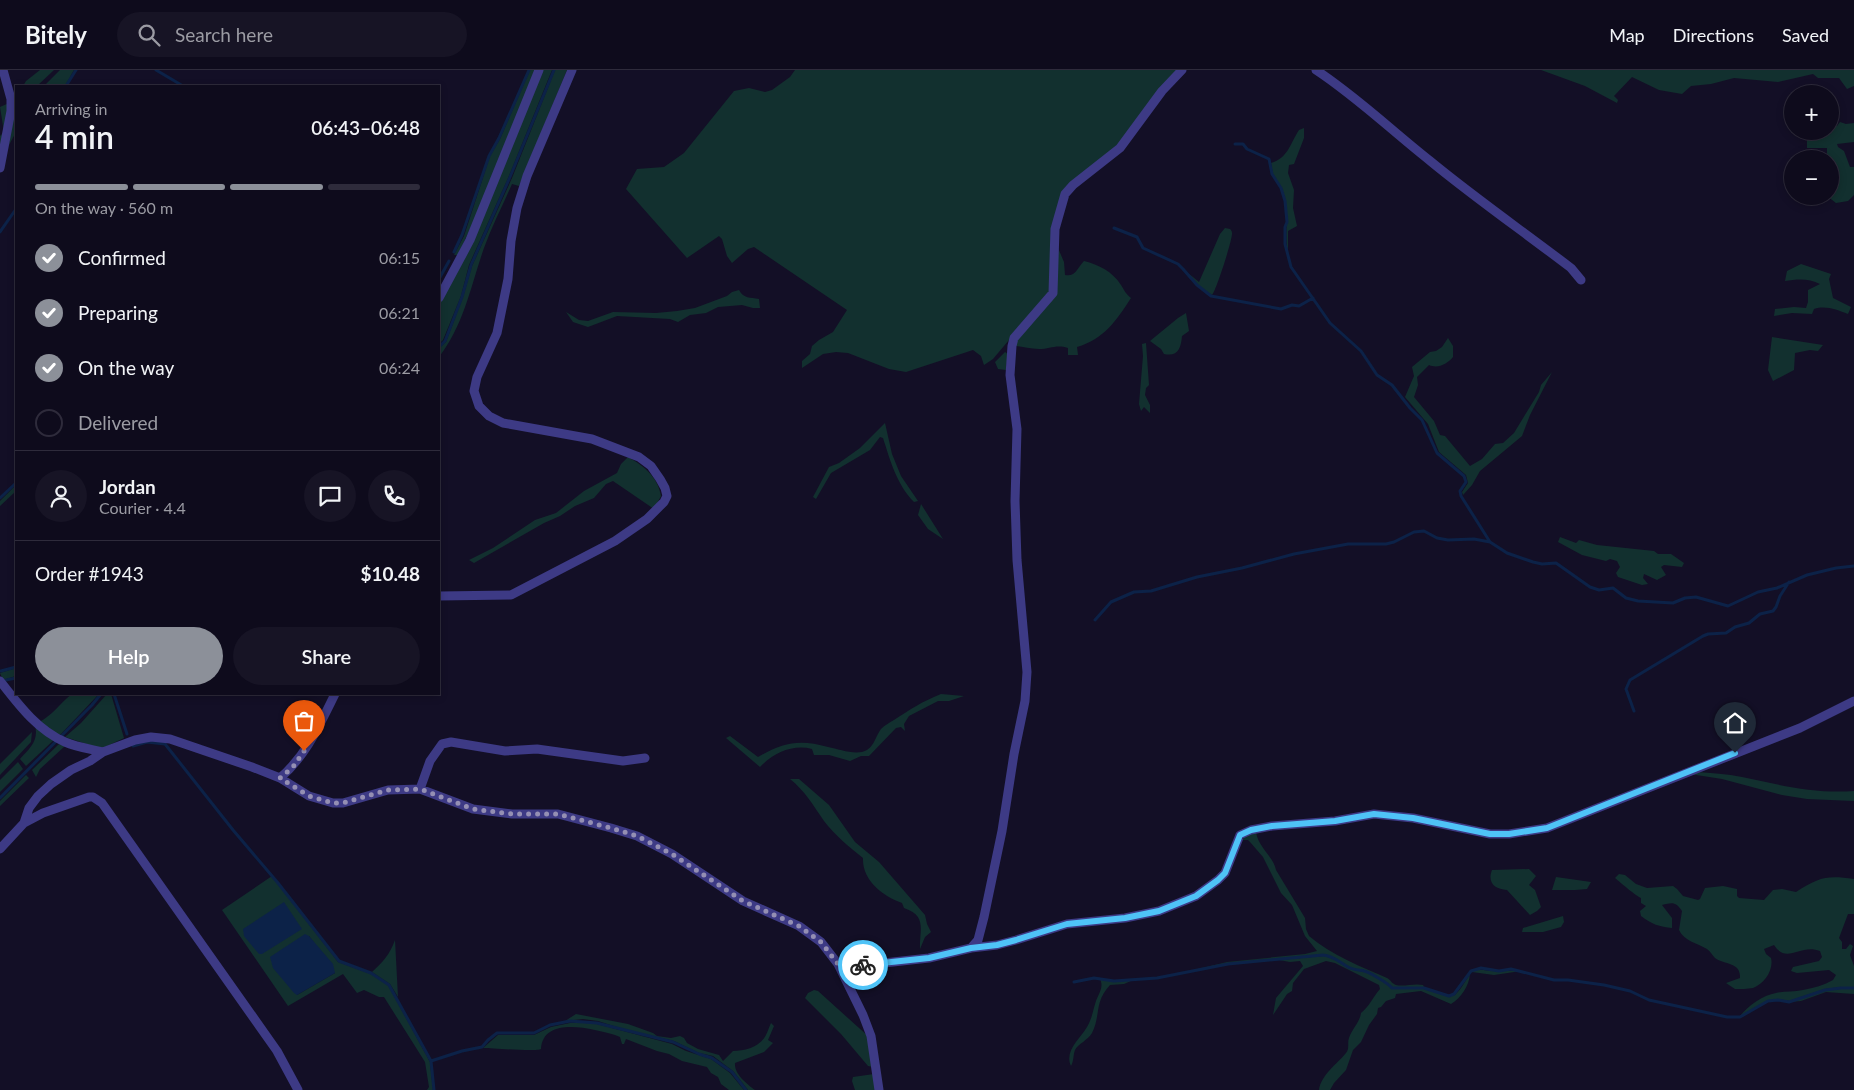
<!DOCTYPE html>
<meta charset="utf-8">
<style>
:root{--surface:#0e0b1c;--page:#171425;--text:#f1f3f6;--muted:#9b9ba3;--line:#2e2b3b;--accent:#8c9099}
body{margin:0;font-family:Lato,sans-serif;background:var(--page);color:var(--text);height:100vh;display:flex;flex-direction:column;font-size:19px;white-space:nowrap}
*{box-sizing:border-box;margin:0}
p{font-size:16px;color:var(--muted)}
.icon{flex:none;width:28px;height:28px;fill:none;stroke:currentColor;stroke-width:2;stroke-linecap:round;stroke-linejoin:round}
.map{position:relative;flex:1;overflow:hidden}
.details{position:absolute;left:15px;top:15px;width:425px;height:610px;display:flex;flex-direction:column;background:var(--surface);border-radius:0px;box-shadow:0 2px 8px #0003,0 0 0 1px var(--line)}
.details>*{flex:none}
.tools{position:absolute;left:1784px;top:15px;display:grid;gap:10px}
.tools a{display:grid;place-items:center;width:55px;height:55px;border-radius:50%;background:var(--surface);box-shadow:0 2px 8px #0003,0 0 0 1px var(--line);font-size:25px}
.pin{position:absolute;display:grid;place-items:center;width:42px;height:42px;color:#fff;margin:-51px -21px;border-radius:50% 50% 50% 0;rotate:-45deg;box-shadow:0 0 5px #0007}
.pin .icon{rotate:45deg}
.courier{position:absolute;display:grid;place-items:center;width:50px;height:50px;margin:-25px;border:4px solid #4fc3f7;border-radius:50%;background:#fff;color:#222;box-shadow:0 1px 6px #0007}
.overview em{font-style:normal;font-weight:600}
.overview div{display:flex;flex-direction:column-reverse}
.overview{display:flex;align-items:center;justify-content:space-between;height:85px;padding:0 20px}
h1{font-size:32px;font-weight:600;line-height:38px}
.bar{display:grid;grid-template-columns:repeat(4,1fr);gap:8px 5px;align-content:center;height:60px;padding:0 20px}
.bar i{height:6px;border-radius:4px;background:var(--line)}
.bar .current{background:var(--accent)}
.bar p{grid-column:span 4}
.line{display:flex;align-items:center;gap:12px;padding:0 20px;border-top:1px solid var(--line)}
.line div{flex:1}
.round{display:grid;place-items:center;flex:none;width:52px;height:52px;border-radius:26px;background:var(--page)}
ol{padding:0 20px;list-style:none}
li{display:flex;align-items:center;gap:15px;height:55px}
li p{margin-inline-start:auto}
li .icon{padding:5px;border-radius:50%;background:var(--accent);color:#fff;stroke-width:4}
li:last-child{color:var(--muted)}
li i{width:28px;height:28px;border:2px solid var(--line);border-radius:50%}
.cta{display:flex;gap:10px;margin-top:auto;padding:10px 20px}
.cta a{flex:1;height:58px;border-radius:30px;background:var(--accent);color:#fff;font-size:20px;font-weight:600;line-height:58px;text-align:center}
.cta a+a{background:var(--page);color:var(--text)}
header{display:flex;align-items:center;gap:30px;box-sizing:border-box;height:70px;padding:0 25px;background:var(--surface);border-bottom:1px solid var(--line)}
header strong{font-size:24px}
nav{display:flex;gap:28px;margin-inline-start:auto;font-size:18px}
.search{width:350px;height:45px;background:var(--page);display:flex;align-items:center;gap:12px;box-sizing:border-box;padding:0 18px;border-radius:28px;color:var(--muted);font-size:19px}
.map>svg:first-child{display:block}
</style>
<header>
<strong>Bitely</strong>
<div class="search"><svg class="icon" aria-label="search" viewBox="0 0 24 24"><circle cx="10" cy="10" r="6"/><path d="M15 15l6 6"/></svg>Search here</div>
<nav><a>Map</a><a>Directions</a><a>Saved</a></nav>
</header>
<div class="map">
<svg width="1854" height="1020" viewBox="0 0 1854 1020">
<rect width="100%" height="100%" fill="#130f26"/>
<path fill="#12302f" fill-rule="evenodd" d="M40,0H54L37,16H23L26,11Z
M60,0H74L65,16H44Z
M530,0H537L488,120L458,185H454L464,166L490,86L500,69Z
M542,0H552L509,106L469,195L461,226L443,270L439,274V232L459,192Z
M555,0H567L519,116L512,114C503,135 492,156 484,178C471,215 464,255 439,287V278L446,272L463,227L472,196L512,108Z
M795,0H1180L1119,78L1061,128L1051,220L993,289L984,295L981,286L973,280L906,302L889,299L848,283L836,282L823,284L802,298V291L810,284L812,276L819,270L833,262L847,240L754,177L748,179L732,193L727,186L722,169L719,166L687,188L626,119L637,99L664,97L684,83L734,21L749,18L765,22L772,20L790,7Z
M1541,0H1854V16L1847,19L1839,8H1818L1813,4L1778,12L1734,8L1711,14L1691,16L1682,24L1659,20L1632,7L1614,26L1618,30L1617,33L1585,16Z
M15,30H16V62L9,75Z
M9,33L0,95V66L4,62L0,37Z
M1840,52L1846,54L1854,53V72L1837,74L1838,77L1844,81L1850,97H1854V125L1848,131L1836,133L1827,126H1830V89H1827V78H1807V68L1818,66L1817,61H1830V53L1837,56Z
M1304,58V68L1294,94L1289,95L1288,103L1294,120L1293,138L1297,156L1288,161V183C1284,164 1289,148 1285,129C1283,117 1276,114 1273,105C1272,101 1272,97 1271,93C1288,88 1290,74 1299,60Z
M1225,158L1230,159C1231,160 1232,161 1232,163C1233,168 1216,221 1212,225L1197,215L1188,203L1199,212L1220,164Z
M1058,178L1064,192L1065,205C1076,207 1077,198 1084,191C1099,195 1112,201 1121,215C1124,220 1126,224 1131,228C1116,251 1104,269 1077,277L1078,285H1068V278C1056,274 1050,279 1039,279C1030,279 1022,276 1014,276L1016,269L1049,232Z
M1801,194L1831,204L1829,209L1833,228L1851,237L1848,244C1837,240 1826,235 1814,239L1812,244L1792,243L1774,246L1775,239L1794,237L1806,238L1808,232V220L1820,214C1809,208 1797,209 1785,211L1787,201Z
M739,220C744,229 750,227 759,229L760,238H753L742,235L718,237L706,243L690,245L678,252L670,249L617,246L588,257L573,252L566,242L579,250L588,251L613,242L656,243L677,241L695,238L727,226L732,222Z
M1186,243L1189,261L1182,266C1181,278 1178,287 1164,284L1161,279L1150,271L1178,248Z
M1772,267L1823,275L1818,281L1810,280L1795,283L1794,300L1773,311L1768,300Z
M1448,268L1453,276V287C1447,294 1438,299 1429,295L1417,307L1418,315L1414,327L1434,351L1440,365L1445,366L1470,396L1482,389L1495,374L1503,373L1514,363L1539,322L1541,315L1552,302L1530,345L1522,366L1480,401L1472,415L1463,425L1462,422L1468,413L1466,405L1439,382L1428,354L1405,327L1414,306L1412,297L1430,282L1436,281L1442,277Z
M1146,273L1149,315L1146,318L1145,325L1150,335V343L1144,337L1141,341L1139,334L1143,286L1142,274Z
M1005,282L1008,284L1006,300L998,299L995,292Z
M885,353L892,384L901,406L918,431L914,432C897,415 890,390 883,368L880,367L870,380L831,403L816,429L813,427L829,397L839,393L860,378Z
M628,387C644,396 658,407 661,426L654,439L613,411L606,414L594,428L575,436L560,446L544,453L474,493L469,490L493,478L535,450L556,443L584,421L617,403L621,394Z
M16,415V421L0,436V431Z
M921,434L943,469L928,459L918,445Z
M1560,467L1576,473L1579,470L1597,475L1654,481L1658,484H1671L1684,493L1682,497L1664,495L1661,497L1666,505L1657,510L1644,504L1643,508L1648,514L1642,515L1618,507L1616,503L1620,497L1617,491L1610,489L1606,491L1582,485L1558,472Z
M16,598V606L3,610L0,603Z
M72,624H99L61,664L57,665L39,652C52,646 60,633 72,624Z
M107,624H111L124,668L105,677H96L65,667L81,653Z
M941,624L964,626L949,631H938L909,646L904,654L905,661L901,657L896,658L869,686H861L850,691L829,685H814L812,679C793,674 773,683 760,697L726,668L730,666L758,687C783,672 800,669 828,677C838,679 851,684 862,682C874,679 875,667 881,659C885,655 889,653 894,650C911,639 921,632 941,624Z
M35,655L55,669L26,696L20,689C30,678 39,671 35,655Z
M32,662L31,672L0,705V694Z
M59,674L65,676L40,699L36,707L32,700Z
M18,692L23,699L0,722V710Z
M1696,702C1711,703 1727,704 1742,707C1779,715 1816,724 1854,721V731L1807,729L1782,725L1722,709L1690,704Z
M26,705L29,708L0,736V731Z
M790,709H799L829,735L855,772L879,792L925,845L927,854L931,862L925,867L920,879C919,861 928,846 904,838L902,833C882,826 862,810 863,788C849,777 835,765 824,751C813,735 805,721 790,709Z
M1256,762C1258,777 1273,786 1276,800L1305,848L1306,859L1309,866C1331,885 1362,897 1387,908C1391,910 1391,913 1396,915C1404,917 1414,913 1423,915L1424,917H1392C1387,912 1370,902 1364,900C1359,899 1353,899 1348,897C1339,892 1334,885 1323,885L1228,894L1185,902L1227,892L1305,884L1317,881L1305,866L1292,835L1281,823L1263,787L1250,772L1248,770H1242L1245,766Z
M1529,799L1536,806L1529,815L1535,820L1541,837L1537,841L1530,845L1507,820C1495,819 1487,813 1492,800Z
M1619,804L1625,805L1636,814L1647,818L1673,816L1677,819L1683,826L1698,830L1700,829L1705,818L1723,816L1737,819V826L1739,828L1764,830L1773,820L1782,819L1796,822C1819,807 1827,805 1854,809V844H1848L1839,868L1842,872V879H1846L1850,874L1853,876L1850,885L1854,896V918L1841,917L1825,919L1789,931L1778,929L1768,931L1740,946C1748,936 1763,925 1776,923C1785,921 1794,922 1803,920C1814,918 1824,915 1833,910L1836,905L1829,900L1797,903L1791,901L1793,897L1819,891L1822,887L1820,881C1800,873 1787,895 1774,875L1764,879L1766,884L1771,888C1774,900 1764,914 1753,918C1747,919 1741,919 1735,919L1726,913L1740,908C1741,892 1725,895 1715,888C1712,885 1711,882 1707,879C1697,873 1684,871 1679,860L1682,841C1676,832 1673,832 1662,835L1672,848V858C1660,857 1651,854 1641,846L1640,841L1646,836L1641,833V828C1636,826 1621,813 1615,808Z
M272,806L338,892L371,904L388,915L430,992L433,1020H427L429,1017L425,992L384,927H379L364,920L357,923L343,904L288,936L222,840ZM309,866L335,903L297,925Z
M1556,807L1591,812L1587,819L1575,820H1552Z
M1563,846L1564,852L1561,857L1543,862H1522L1523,858Z
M395,870L398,927L390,914L372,902C383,892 390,884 395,870Z
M1323,886C1334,886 1339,893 1348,898C1353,900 1359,900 1364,901C1370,903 1387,913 1392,918L1424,919L1449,926L1455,925L1461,918L1472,901C1481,898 1486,901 1496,901C1506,902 1511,899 1521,901L1494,905L1472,902L1470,904C1469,916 1461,928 1451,934L1421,921L1396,924L1395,928L1386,931L1381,937L1378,938L1377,944L1369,955L1361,972L1353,980L1346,1000L1334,1013L1330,1020H1319C1321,1005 1337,994 1346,983C1350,978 1347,973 1349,968C1352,959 1360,952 1361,943C1369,937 1373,927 1380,919L1379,915L1335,893L1326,891L1304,899L1293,913L1292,921L1287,924L1273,945L1276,928L1303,896L1300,891L1290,892L1279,890Z
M1100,909L1107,911L1133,910L1124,914L1110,915C1094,932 1101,945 1092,963C1088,970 1078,974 1075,980C1073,985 1074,991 1071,996C1064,981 1080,969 1087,957C1092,949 1093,940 1096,931C1099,923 1104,917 1100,909Z
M1841,918L1854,919V924L1826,922L1801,931L1789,932L1825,920Z
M814,920L818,921L869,967L873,997L868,996L841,964L805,928L808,923Z
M576,944L628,954L653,963L657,966L671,968L680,966L684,968L687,973L698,979L719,985L723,991L733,981C745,981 760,977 766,965C768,961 769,957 771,953L774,956L768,970L773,973L764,982L735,993C734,1004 747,1014 755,1020H748L733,1001L713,986L699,983L674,971L626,960L598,951L583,949L565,951Z
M583,952L597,954L672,974L686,981L711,989L730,1003L744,1020H729L721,1014L718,1007L711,1003L707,997L682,991L669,984L657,981L626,969L624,974H622L620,967L615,965C594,959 543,945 541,979C536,982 494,978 483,978L498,965H534L551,957L570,953Z
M874,1004L877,1020H855L852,1011L853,1007Z"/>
<path fill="#0c2248" d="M284,832L302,859L262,884H259L244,866L243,859Z
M305,864L309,866L333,894L335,903L297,925L294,923L273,898L270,887Z"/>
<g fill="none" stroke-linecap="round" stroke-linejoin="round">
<path stroke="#0c2248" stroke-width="3" d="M156,0L183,16
M66,16L76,0
M1235,74H1243L1247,79L1269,89L1272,104L1281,118L1285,131L1287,152L1285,157V174L1291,197L1330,253L1361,281L1377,305L1392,315L1410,338L1422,350L1437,383L1464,406L1466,412L1460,421L1461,426L1490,472L1507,483L1533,492L1542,494L1556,493L1590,517L1599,520L1613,518L1626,528L1638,531L1673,533L1685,528L1696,527L1728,536L1758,522L1777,518L1807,505L1836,498L1854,496
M1114,158L1137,167L1143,178L1178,194L1183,199L1197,215L1211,226L1281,239L1292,235L1299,236L1313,228
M0,162L16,139
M454,182L462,165L489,86L499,68L529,0
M439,209L449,191
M439,277L445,271L462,227L471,195L510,107L554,0
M0,428L16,413
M1095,550L1111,532L1134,522L1151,521L1197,507L1242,498L1294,484L1348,474H1386L1394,472L1414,462L1424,461L1437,468L1448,470L1474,469L1490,472
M1,601L16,597
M6,610L16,608
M114,624L127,664
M1634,641L1626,619L1630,610L1703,566L1708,564L1726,563L1735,557L1749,553L1760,544L1773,541L1776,537L1780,526L1789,512
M133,676L147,672L165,674L233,760L278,813L339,891L371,903L389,915L431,991L434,1020
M0,728L92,635L101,624
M1074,912L1094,908L1114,911L1157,908L1228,894L1323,885C1334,886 1339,892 1348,897C1353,900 1359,900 1364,901C1369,902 1388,913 1392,918H1424L1449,926L1454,924L1471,901L1481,898L1499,901L1511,899L1554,910H1568L1604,915L1630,921L1649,930L1727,947H1740L1768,931L1778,930L1789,932L1825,920L1841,918H1854
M431,991L462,981L482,977L488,970L497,963H534L550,955L570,951L597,953L673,972L699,984L712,988L732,1002L746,1020"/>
<path stroke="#3d3a85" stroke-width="9" d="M1316,0C1357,27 1391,60 1429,90C1475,128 1524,162 1571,198L1581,210
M0,98L11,41V29L3,0
M439,228L470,170L539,0
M439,526L511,525L615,471L647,449L664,432L667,426L665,418L660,409L651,396L639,387L592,369L503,353L489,346L479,336L474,321L477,307L497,263L508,209L511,171L517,138L527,106L572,0
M0,611C18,634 37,660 65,672C76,677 90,679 103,682
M280,708C306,686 320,654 335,624
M420,719L430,691L442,674L451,672L505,681L537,679L623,691L645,688
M24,753L43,743L89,727H93L102,733L277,981L298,1020
M0,779L24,753L29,738L38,726L51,714L71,700L90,691L103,682L135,670L151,667L170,669L252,697L280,708L309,726L333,733H343L388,720L420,719L473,739L512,744H558L611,758L637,766L672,784L743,831L799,856L821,872L838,894L863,945L871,966L879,1020
M971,878L978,870L984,847L1002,761L1014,684L1025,631L1027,602L1017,490L1015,431L1017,359L1010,305L1012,276L1014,268L1053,223L1055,159L1065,124L1073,115L1120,78L1162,21L1182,0
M838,894H875L929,888L971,878L997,875L1016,870L1067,854L1125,848L1159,841L1196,826L1218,810L1225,803L1240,765L1251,760L1272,756L1335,751L1374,744L1413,748L1490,764H1509L1547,758L1800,658L1854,631"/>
</g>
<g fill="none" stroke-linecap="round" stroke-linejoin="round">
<path stroke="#948fb3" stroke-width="5" stroke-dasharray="0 9" d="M304,681L293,697L280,708L309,726L333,733H343L388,720L420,719L473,739L512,744H558L611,758L637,766L672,784L743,831L799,856L821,872L838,894L863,895"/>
<path stroke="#4fc3f7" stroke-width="6" d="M863,895L929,888L971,878L997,875L1016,870L1067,854L1125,848L1159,841L1196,826L1218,810L1225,803L1240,765L1251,760L1272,756L1335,751L1374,744L1413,748L1490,764H1509L1547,758L1735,683"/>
</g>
</svg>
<div class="tools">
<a>+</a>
<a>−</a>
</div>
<div class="pin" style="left:304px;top:681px;background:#ea580c"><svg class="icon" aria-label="bag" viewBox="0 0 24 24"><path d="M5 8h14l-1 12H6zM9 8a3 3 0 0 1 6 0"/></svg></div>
<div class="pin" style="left:1735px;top:683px;background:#1f2937"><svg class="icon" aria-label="home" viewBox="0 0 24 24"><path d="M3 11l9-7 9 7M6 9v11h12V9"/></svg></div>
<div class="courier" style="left:863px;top:895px"><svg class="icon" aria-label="bike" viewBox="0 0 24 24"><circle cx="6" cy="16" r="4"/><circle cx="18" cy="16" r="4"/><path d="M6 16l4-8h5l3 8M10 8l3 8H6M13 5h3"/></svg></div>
<section class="details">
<div class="overview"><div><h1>4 min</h1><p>Arriving in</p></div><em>06:43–06:48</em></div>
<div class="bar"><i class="current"></i><i class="current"></i><i class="current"></i><i></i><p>On the way · 560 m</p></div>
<ol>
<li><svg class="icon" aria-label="check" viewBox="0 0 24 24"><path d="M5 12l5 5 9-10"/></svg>Confirmed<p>06:15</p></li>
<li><svg class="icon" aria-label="check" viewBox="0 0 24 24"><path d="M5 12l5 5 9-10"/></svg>Preparing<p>06:21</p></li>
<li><svg class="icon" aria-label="check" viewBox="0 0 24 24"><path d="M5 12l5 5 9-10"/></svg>On the way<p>06:24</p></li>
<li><i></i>Delivered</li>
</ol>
<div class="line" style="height:90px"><a class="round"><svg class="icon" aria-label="person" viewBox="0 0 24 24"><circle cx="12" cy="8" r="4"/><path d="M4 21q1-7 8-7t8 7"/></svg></a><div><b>Jordan</b><p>Courier · 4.4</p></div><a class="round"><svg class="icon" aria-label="chat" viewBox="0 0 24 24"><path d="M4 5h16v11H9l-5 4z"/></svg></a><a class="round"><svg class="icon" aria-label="phone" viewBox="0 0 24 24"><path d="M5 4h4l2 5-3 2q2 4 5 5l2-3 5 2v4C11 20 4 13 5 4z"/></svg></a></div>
<div class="line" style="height:65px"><div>Order #1943</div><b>$10.48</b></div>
<div class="cta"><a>Help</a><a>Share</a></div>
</section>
</div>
